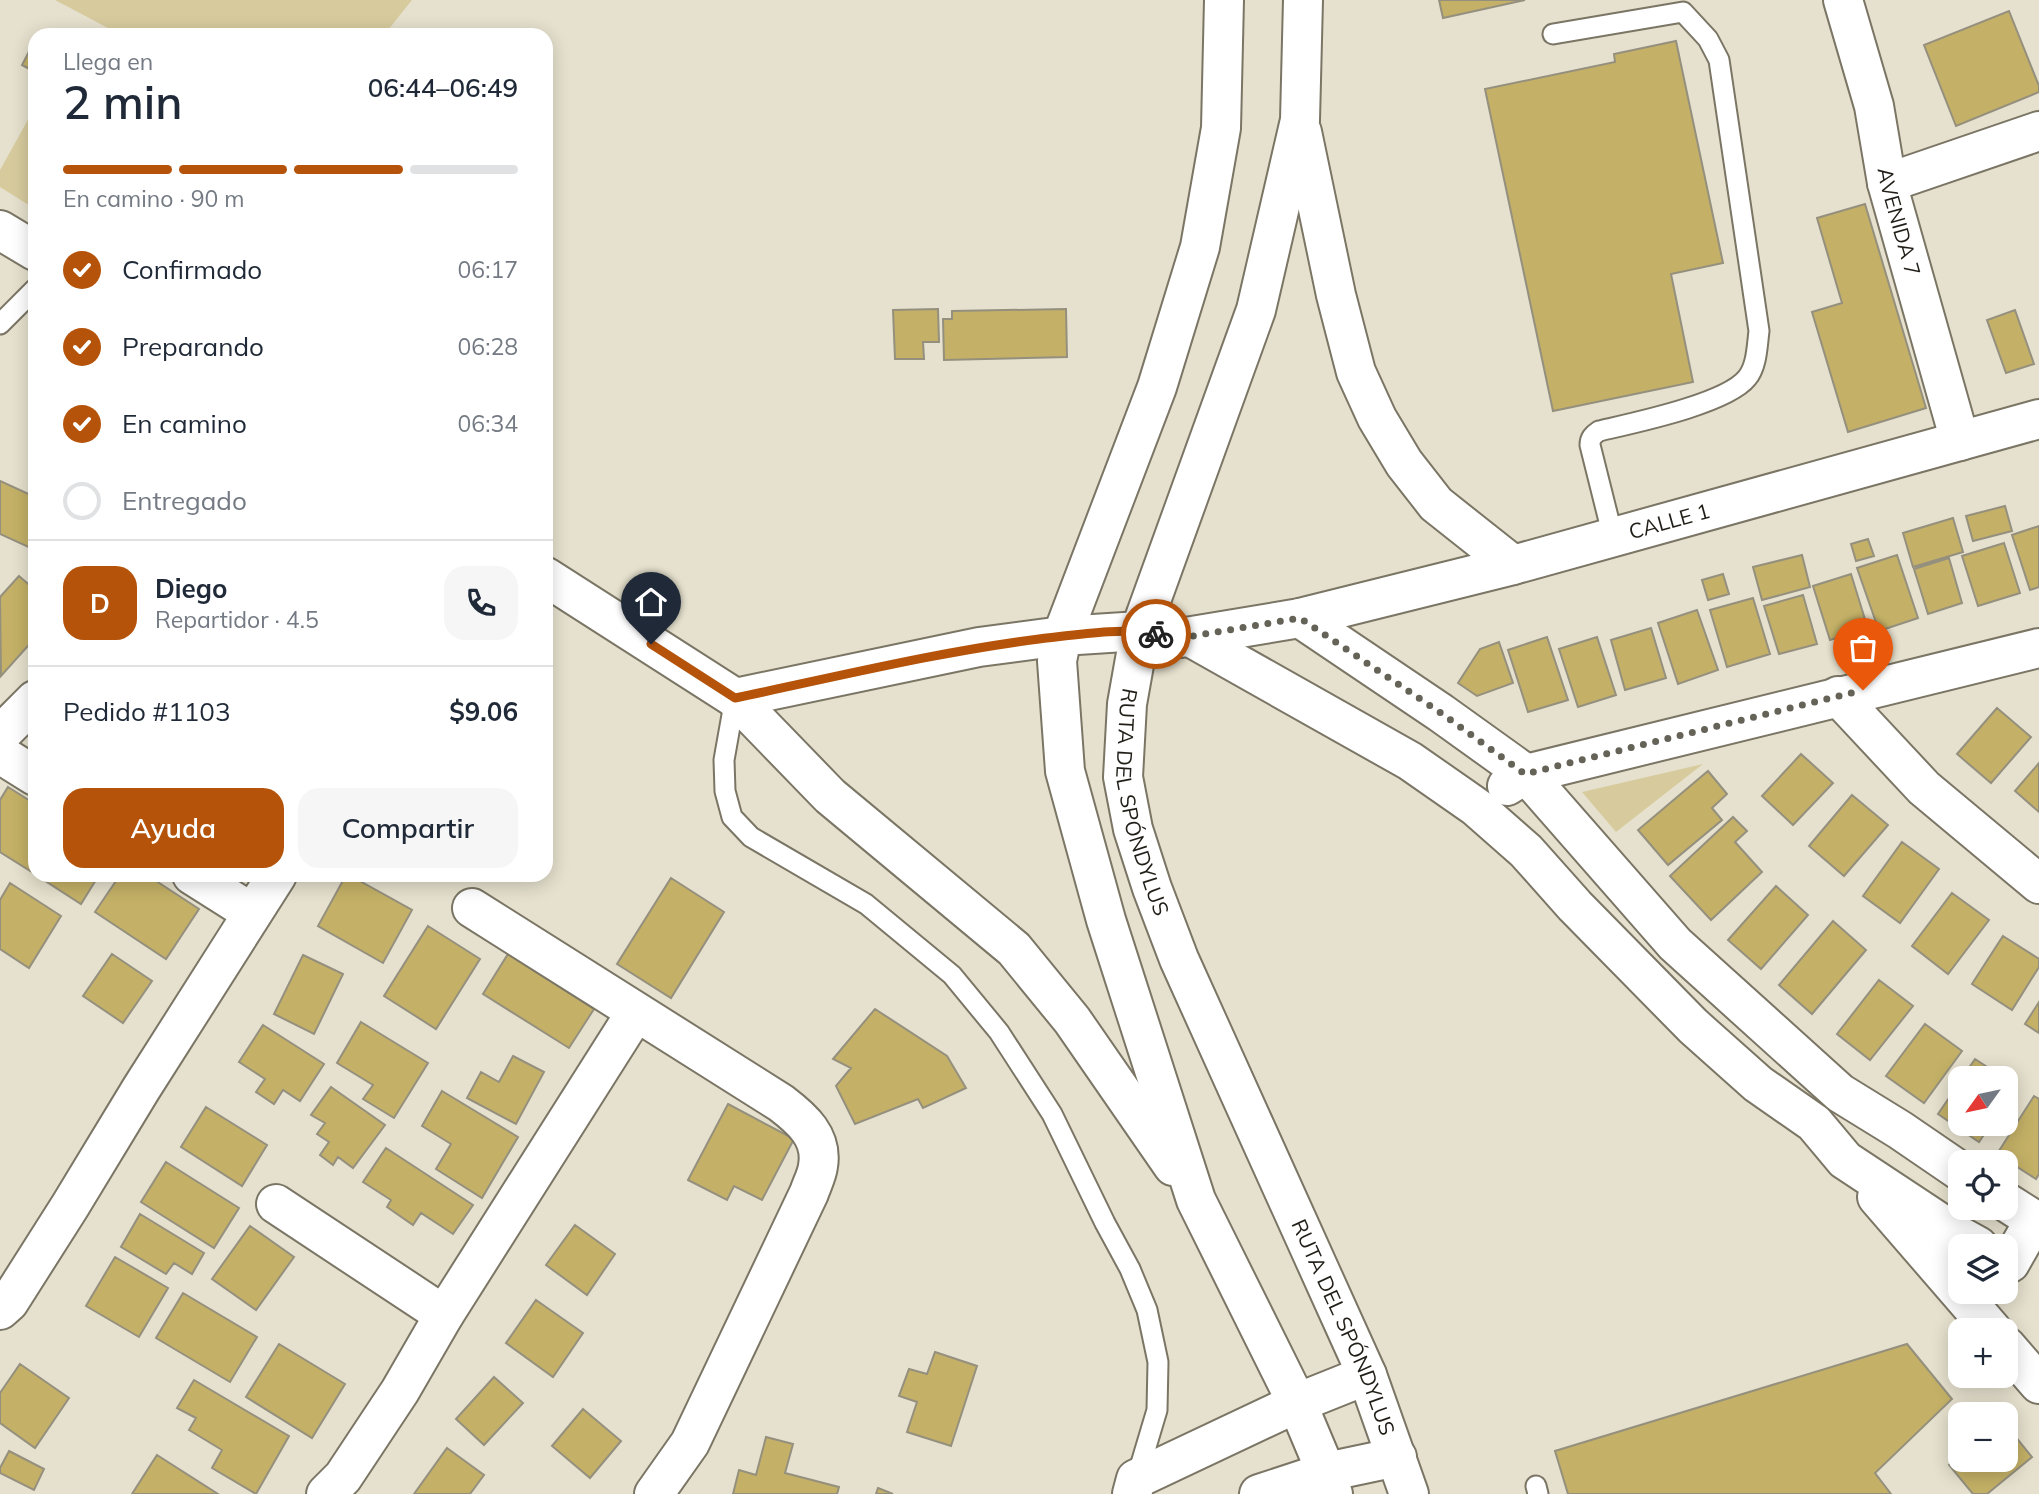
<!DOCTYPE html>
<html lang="es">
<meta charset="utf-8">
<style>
:root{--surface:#fff;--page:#f6f6f7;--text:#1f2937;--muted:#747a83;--line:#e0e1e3;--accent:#b45309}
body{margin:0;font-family:Mulish,sans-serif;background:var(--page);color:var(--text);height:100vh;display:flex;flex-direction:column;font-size:26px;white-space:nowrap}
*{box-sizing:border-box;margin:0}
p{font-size:23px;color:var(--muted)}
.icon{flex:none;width:38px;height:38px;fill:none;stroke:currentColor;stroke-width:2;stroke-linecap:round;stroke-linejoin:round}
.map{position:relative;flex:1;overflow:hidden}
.details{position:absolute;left:28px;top:28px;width:525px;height:854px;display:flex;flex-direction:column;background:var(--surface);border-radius:21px;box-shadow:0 4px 18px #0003}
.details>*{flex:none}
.needle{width:46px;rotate:237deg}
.controls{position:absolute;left:1948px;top:1066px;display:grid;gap:14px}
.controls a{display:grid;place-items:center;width:70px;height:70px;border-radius:14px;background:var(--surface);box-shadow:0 4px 18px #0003;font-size:35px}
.pin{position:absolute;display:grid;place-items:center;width:60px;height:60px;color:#fff;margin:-72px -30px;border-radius:50% 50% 50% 0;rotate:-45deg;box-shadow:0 0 7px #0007}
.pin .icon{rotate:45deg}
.courier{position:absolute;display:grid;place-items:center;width:70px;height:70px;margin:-35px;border:5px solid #b45309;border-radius:50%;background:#fff;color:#222;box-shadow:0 2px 9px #0007}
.summary em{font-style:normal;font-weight:600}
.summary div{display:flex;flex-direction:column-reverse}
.summary{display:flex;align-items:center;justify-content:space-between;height:119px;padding:0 35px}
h1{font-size:46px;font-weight:600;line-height:52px}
.bar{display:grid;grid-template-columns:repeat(4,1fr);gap:10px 7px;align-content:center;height:84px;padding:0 35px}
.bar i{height:9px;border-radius:5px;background:var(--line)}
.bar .selected{background:var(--accent)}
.bar p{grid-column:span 4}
.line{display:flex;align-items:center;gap:18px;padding:0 35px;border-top:2px solid var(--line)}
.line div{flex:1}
.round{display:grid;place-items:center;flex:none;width:74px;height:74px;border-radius:21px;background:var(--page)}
ol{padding:0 35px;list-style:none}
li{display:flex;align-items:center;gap:21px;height:77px}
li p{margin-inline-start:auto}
li .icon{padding:7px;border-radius:50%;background:var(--accent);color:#fff;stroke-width:4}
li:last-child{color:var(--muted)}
li i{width:38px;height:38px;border:4px solid var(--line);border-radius:50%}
.action{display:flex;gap:14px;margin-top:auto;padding:14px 35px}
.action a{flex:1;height:80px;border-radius:21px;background:var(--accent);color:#fff;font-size:28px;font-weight:600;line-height:80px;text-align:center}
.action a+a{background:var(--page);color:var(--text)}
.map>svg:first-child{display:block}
</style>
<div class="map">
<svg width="2039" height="1494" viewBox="0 0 2039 1494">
<rect width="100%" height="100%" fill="#e6e1ce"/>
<path fill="#d7cb9e" d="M55,0H412L384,35H105L108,28Z
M35,107V209L0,187V170Z
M1703,764L1616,832L1582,792Z"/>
<path fill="#c4b167" stroke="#95907e" stroke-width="2" d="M1439,0H1525L1443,18Z
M2009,11L2039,86V92L1956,126L1924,45Z
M35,40V72L22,65Z
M1676,41L1723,263L1671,274L1693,382L1553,411L1485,89L1615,62L1614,54Z
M1865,204L1926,408L1848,432L1812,312L1842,303L1817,218Z
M938,309L939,342H923L924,359H895L893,310Z
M1066,309L1067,357L944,360L943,319H952V311Z
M2015,310L2034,364L2006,373L1987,320Z
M0,481L35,497V550L0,534Z
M2005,506L2012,531L1973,541L1966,516Z
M1953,518L1963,552L1913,567L1903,533Z
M2039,526V587L2030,590L2012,535Z
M1868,539L1874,556L1856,561L1851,544Z
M2004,543L2020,593L1978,606L1962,556Z
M1802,555L1810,587L1762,600L1753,567Z
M1897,555L1918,618L1879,631L1857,568Z
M1949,558L1962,603L1928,614L1914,569Z
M1723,574L1729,594L1708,600L1702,580Z
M1851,574L1868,629L1830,640L1813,586Z
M19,576L35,590V638L1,676L0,597Z
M1803,595L1817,644L1779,654L1764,606Z
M1753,598L1770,654L1727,667L1710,610Z
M1697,610L1718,670L1678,684L1658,623Z
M1651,628L1666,678L1625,690L1611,640Z
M1547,637L1568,700L1528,712L1508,650Z
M1597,637L1616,695L1578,707L1559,649Z
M1499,642L1513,683L1477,696L1458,683L1480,649Z
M1997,708L2031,737L1991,783L1957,754Z
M1801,754L1833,783L1793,825L1762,796Z
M2039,763V812L2015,791Z
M1708,771L1727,794L1712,808L1722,820L1668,865L1638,830Z
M8,787L35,804V874L0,852V800Z
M1852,795L1888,825L1844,876L1809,846Z
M1733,817L1747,831L1735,842L1762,872L1711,920L1670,876Z
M1902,842L1939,869L1900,923L1863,896Z
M36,875H99L81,904Z
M120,875H147L199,909L166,959L95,912Z
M346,875H349L412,910L383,963L318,926Z
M671,878L724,912L671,998L617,964Z
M10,883L61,916L29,968L0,949V900Z
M1776,886L1808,915L1761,969L1728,940Z
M1952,893L1989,920L1948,974L1912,946Z
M1833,921L1866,950L1812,1014L1779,985Z
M428,926L480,959L436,1029L384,996Z
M2003,936L2039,959V967L2012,1010L1972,984Z
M112,954L152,981L123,1023L83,996Z
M508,954L594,1009L569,1048L483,994Z
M303,955L343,974L314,1034L274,1014Z
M1879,980L1913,1006L1870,1060L1837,1034Z
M2039,1002V1033L2025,1024Z
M875,1009L947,1056L966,1088L923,1108L918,1099L855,1124L836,1086L851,1068L833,1059Z
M361,1022L428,1063L394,1118L363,1099L373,1085L337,1063Z
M1925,1024L1962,1051L1924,1103L1886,1076Z
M263,1025L324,1064L300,1101L283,1090L274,1104L256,1092L265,1079L239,1062Z
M513,1056L544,1072L516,1124L467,1098L481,1072L499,1082Z
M1975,1059L2004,1078H1962Z
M2006,1079L2016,1086L2006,1102Z
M1960,1082V1124H1991L1979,1142L1938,1114Z
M331,1087L385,1125L353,1168L338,1157L333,1165L320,1155L329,1142L317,1134L325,1123L311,1115Z
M442,1091L518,1137L482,1198L436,1169L451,1144L422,1126Z
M2034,1096L2039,1099V1174L2036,1179L1997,1154Z
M728,1104L794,1139L762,1200L734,1186L727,1200L688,1180Z
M206,1107L267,1145L242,1186L181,1147Z
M386,1148L473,1205L453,1234L421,1213L413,1225L387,1207L391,1200L363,1182Z
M166,1162L239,1208L214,1248L141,1202Z
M140,1214L204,1253L192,1274L174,1263L166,1274L121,1247Z
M575,1225L615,1254L587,1295L546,1265Z
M250,1226L294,1257L256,1310L212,1279Z
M115,1257L168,1288L139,1337L86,1306Z
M183,1293L257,1337L230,1382L156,1338Z
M536,1300L583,1333L553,1377L506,1343Z
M279,1344L345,1384L312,1438L246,1397Z
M1907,1344L1952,1399L1875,1473L1891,1494H1568L1555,1451Z
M935,1352L977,1366L951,1446L907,1432L917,1402L899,1396L909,1369L927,1374Z
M20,1364L69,1398L35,1448L0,1423V1393Z
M494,1377L523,1403L484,1445L456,1419Z
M194,1380L289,1436L256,1494L212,1468L222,1450L189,1430L196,1418L177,1408Z
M583,1409L621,1441L590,1478L552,1446Z
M2006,1425L2032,1457L1987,1494H1973L1949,1465L1960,1456V1460H2006Z
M766,1437L793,1444L785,1473L839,1487L837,1494H733L739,1470L756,1475Z
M447,1448L484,1475L470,1494H414Z
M9,1451L44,1469L34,1490L0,1473V1468Z
M157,1455L218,1494H132Z
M878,1488L893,1494H876Z"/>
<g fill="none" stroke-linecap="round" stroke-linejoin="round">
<g stroke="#7a7564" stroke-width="23">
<path id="service" d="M1553,34L1683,12L1708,39L1719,60L1759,331C1757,346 1757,366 1747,378C1726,404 1633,423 1599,431C1593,435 1590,438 1590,445L1613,537
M0,324L35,289
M735,698L724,760L725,791L732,817L751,837L866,904L952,975L999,1032L1052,1114L1105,1223L1130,1269L1147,1310L1158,1362L1157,1410L1137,1477
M1536,1486L1538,1494"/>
</g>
<g stroke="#7a7564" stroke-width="42">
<g id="minor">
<path id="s1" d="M1843,0L1874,106L1887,183L1960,441"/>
<path d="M1887,183L2039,131"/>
<path d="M1300,618L1441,713L1526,774L1675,944L1840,1093L1900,1130L1960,1171"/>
<path id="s2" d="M1140,631L1180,638L1300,618L1513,565L2039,419"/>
<path d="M1190,637L1410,761L1476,807L1526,851L1575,906L1693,1026L1758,1084L1814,1123L1845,1160L1960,1236L1978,1246"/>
<path d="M1838,696L1924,788L2039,884"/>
<path d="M0,735L35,700"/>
<path d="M0,754L35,776"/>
<path d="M1507,786L1526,774L2039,648"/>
<path d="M192,875L252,913"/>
<path d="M472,908L781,1103C802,1119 823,1137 818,1166C817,1175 812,1184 809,1193L690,1443L654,1494"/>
<path d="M1877,1197L1992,1330"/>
<path d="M2006,1202L2039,1223"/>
<path d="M276,1204L444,1315"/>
<path d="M2010,1263L2034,1221"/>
<path d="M0,1310L9,1302L70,1206L141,1089L277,875"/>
<path d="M2006,1346L2039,1384"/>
<path d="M326,1494L343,1477L400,1391L444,1315L636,1012"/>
<path d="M1132,1494L1136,1479L1297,1403L1367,1375"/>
<path d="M1259,1494L1326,1472L1397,1457"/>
</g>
</g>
<g stroke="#7a7564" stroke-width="42">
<path id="primary" d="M0,230L35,251
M546,577L735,698L979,647L1062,636L1140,631"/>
</g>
<g stroke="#7a7564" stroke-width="42">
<g id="trunk">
<path d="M1224,0L1221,128L1200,247L1157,387L1062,636L1057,661L1065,771L1106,920L1196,1200L1297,1403L1326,1472L1333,1494"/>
<path id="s3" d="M1303,0L1300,120L1256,310L1140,631L1127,704L1123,777L1133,829L1152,888L1179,959L1367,1375L1409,1494"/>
<path d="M1302,132L1336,295L1356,372L1377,418L1404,463L1436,504L1513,565"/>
<path d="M735,698L830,796L1014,949L1072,1020L1173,1166"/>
</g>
</g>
<use href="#service" stroke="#fff" stroke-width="19"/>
<use href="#minor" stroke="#fff" stroke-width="38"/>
<use href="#primary" stroke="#fff" stroke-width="38"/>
<use href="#trunk" stroke="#fff" stroke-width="38"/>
</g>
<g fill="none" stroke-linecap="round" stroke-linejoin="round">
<path stroke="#656257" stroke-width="7" stroke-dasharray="0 12.6" d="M1156,634L1181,638L1300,618L1441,713L1525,774L1863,690"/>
<path stroke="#b45309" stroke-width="9" d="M651,644L735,698C836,677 937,652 1039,639C1075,635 1122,627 1156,634"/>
</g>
<g text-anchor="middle" stroke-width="7" stroke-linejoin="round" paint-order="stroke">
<g font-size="21" fill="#201e17" stroke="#e6e1ce">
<text dy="7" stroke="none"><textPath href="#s1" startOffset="229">AVENIDA 7</textPath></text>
<text dy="7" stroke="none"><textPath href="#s2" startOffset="544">CALLE 1</textPath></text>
<text dy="7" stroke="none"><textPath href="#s3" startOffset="831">RUTA DEL SPÓNDYLUS</textPath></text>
<text dy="7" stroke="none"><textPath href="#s3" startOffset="1398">RUTA DEL SPÓNDYLUS</textPath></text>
</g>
</g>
</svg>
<div class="controls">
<a><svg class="needle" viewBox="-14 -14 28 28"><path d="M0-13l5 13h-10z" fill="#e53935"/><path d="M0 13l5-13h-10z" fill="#747a83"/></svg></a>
<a><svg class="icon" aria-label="locate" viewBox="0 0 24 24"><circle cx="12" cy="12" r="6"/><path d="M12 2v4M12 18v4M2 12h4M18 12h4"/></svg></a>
<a><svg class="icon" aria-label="layers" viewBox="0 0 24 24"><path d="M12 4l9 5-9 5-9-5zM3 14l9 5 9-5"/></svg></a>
<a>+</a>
<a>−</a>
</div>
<div class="pin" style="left:1863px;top:690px;background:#ea580c"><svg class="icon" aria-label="bag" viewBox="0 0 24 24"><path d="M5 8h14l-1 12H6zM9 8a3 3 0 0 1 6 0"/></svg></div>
<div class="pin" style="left:651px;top:644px;background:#1f2937"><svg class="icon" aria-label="home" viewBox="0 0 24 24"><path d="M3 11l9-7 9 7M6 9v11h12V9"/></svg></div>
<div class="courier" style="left:1156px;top:634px"><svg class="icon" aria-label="bike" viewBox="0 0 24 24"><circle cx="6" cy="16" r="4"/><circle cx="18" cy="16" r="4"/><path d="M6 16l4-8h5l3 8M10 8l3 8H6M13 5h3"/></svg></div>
<section class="details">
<div class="summary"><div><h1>2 min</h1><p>Llega en</p></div><em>06:44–06:49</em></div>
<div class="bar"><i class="selected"></i><i class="selected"></i><i class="selected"></i><i></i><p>En camino · 90 m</p></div>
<ol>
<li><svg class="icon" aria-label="check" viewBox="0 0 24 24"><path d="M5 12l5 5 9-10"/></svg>Confirmado<p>06:17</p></li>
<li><svg class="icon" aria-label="check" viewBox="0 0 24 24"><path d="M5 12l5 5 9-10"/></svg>Preparando<p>06:28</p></li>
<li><svg class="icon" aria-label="check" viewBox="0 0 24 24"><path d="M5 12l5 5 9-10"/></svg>En camino<p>06:34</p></li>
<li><i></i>Entregado</li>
</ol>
<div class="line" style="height:126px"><b class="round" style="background:var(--accent);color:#fff">D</b><div><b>Diego</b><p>Repartidor · 4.5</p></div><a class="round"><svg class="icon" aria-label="phone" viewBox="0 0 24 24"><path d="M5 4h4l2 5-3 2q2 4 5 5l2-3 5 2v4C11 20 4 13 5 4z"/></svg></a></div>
<div class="line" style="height:91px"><div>Pedido #1103</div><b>$9.06</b></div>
<div class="action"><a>Ayuda</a><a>Compartir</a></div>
</section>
</div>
